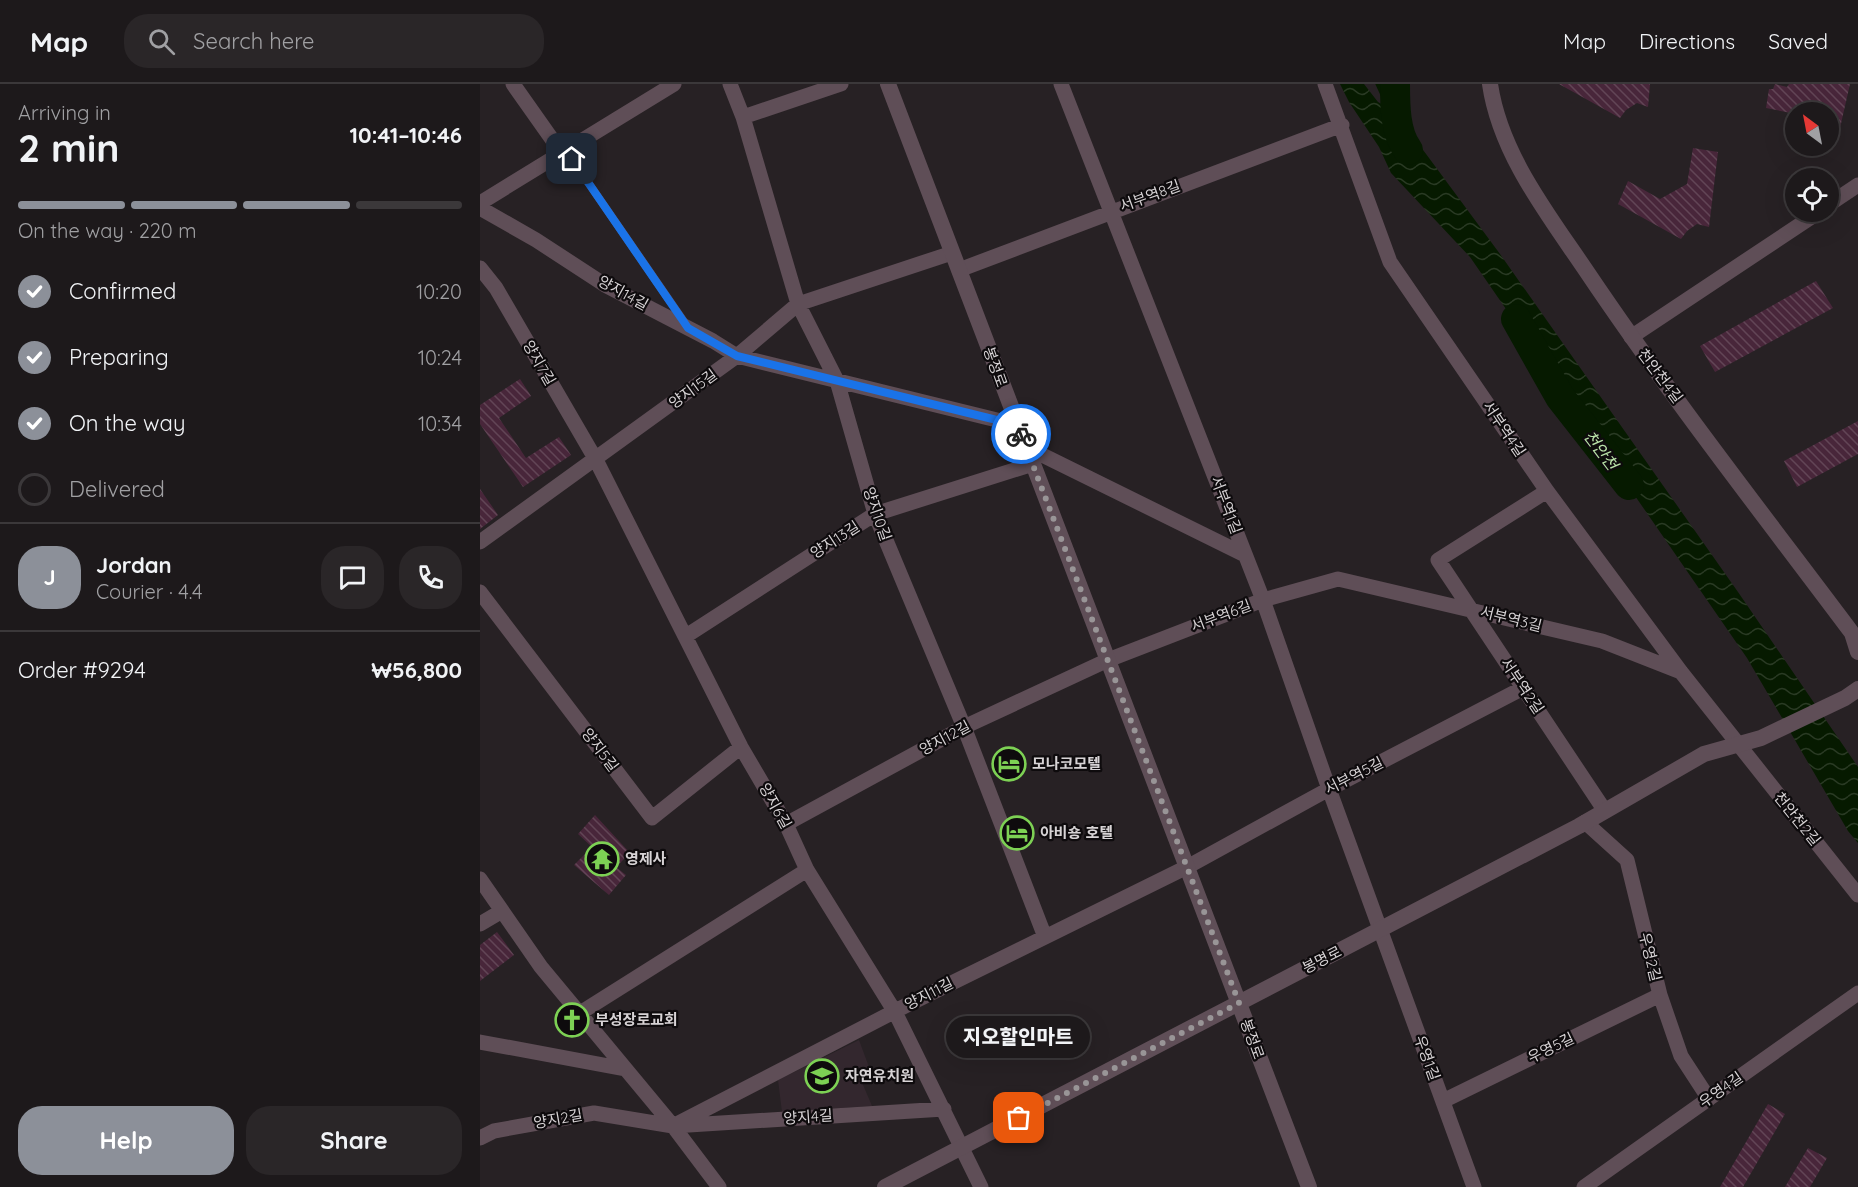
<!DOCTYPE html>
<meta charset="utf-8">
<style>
:root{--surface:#1d191b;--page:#2a2628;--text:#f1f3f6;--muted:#a0a0a3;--line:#3b383a;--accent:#8c9099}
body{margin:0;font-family:Quicksand,"Noto Sans KR",sans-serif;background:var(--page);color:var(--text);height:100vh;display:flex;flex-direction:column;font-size:22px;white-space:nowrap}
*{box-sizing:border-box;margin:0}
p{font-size:20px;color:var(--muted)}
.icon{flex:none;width:33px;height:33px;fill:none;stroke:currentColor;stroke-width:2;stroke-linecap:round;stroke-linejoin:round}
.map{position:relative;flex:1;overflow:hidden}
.panel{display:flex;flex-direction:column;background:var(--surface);width:480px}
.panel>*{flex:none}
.needle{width:39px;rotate:328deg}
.buttons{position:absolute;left:1305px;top:18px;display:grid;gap:12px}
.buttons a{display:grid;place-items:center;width:54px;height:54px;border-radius:50%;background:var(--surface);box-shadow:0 6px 24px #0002,0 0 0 2px var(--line);font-size:30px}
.pin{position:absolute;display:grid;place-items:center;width:51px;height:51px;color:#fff;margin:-26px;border-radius:12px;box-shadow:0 3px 9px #0006}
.courier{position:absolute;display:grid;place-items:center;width:60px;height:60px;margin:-30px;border:4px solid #1a73e8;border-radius:50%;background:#fff;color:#222;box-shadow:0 2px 8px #0007}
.bubble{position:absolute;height:42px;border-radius:21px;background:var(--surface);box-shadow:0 6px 24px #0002,0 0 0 2px var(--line);font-size:20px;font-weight:800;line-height:42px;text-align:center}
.overview em{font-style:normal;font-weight:800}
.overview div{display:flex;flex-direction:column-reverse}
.overview{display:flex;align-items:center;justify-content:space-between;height:102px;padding:0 18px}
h1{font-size:39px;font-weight:800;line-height:45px}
.bar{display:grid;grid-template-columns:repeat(4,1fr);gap:9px 6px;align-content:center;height:72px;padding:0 18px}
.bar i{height:8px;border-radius:4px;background:var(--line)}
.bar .current{background:var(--accent)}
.bar p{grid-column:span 4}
.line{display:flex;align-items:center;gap:15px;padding:0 18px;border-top:2px solid var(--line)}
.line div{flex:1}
.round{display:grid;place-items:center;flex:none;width:63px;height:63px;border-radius:24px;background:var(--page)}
ol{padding:0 18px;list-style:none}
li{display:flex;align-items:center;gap:18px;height:66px}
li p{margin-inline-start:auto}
li .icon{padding:6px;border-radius:50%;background:var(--accent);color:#fff;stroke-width:4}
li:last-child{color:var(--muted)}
li i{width:33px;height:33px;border:3px solid var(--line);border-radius:50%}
.cta{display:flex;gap:12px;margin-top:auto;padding:12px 18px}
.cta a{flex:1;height:69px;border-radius:24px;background:var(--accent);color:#fff;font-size:24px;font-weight:800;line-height:69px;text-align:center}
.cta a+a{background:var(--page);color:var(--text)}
header{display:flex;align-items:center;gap:36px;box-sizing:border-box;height:84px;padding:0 30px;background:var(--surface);border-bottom:2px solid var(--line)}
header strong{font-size:28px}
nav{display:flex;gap:33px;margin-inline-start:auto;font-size:21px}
.search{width:420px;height:54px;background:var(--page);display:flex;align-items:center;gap:15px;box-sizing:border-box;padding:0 21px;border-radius:24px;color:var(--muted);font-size:22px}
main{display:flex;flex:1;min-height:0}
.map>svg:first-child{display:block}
</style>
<header>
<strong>Map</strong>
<div class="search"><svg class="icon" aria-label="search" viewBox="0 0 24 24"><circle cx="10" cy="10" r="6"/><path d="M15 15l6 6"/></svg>Search here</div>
<nav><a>Map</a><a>Directions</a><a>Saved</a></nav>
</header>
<main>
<section class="panel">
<div class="overview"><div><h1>2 min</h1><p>Arriving in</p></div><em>10:41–10:46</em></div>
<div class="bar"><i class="current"></i><i class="current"></i><i class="current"></i><i></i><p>On the way · 220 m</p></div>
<ol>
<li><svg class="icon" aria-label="check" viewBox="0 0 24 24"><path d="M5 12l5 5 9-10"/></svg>Confirmed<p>10:20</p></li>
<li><svg class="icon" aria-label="check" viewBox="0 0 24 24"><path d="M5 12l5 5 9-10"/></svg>Preparing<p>10:24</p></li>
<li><svg class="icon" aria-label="check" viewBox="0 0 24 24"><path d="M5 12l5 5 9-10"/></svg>On the way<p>10:34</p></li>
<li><i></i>Delivered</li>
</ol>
<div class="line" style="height:108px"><b class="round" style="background:var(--accent);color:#fff">J</b><div><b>Jordan</b><p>Courier · 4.4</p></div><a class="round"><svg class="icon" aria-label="chat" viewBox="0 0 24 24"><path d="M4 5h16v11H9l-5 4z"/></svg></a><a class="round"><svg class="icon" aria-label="phone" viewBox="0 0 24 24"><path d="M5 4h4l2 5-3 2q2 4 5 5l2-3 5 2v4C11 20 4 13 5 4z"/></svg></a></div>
<div class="line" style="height:78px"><div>Order #9294</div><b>₩56,800</b></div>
<div class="cta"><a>Help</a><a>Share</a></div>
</section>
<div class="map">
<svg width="1378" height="1103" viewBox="0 0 1378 1103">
<defs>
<pattern id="water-waves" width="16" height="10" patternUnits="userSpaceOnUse" patternTransform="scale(1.5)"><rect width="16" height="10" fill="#061a00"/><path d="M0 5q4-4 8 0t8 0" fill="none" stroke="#2a3a24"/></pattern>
<pattern id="building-back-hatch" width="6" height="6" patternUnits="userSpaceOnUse" patternTransform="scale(1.5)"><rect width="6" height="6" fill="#48263a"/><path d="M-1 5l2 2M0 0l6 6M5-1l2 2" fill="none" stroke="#624556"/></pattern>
</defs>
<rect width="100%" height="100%" fill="#272124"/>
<path fill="#33272e" d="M379,956L389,983L378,989L392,1022L302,1028L298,996Z"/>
<path fill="url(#water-waves)" d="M860,0H884L898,18L915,28L1020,170L1258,508L1378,683V759L1368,747L1267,574L990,173L911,89L899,63L869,18Z"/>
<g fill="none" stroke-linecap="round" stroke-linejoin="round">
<path stroke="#061a00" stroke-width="5" d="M898,0L911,28"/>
<path stroke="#061a00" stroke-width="30" d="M915,0C915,21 915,49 928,66
M1036,235L1080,313L1149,401"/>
</g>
<path fill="url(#building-back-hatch)" d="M1079,0H1170L1168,23L1157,19L1146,26L1140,34Z
M1295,0L1307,3L1309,0H1370L1360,44L1348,42V28H1316V30L1286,24L1289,5H1293Z
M1213,64L1238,68L1229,143L1217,140L1207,147L1201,155L1138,120L1148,97L1180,115L1207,100Z
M1336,197L1353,224L1235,288L1220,262Z
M40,295L51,312L19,334L46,374L79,353L91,371L43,403L0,340V321Z
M1378,337V370L1317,403L1304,377Z
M0,405L18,431L0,445Z
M115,731L150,769L136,783L146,791L129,811L94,781L112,763L98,750Z
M17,848L34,871L0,897V861Z
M1288,1020L1305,1030L1263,1103H1240Z
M1328,1064L1347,1074L1330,1103H1305Z"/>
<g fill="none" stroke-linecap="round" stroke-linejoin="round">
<path stroke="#5f4e57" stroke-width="8" d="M81,68L92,75L205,239"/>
<path stroke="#5f4e57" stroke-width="15" d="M33,0L81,68
M250,0L263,33L318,220L357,297L395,430L484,643L565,853
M581,0L783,516L849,705L994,1103
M845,0L910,178L1067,407L1201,588L1378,811
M263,33L361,0
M0,119L194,0
M1348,121L1378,101
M0,124L56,156L125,201L233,257L257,272L537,341
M0,184L16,204L116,376L261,663L306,740L327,786L415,928L501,1103
M479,186L862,41
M1151,253L1339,128
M546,363L765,471
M1067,407L958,476L1125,727
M0,458L257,272L318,220L472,169
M0,508L172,734L261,663
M206,552L395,430L553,380
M1105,738L1147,776L1180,911L1201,972L1229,1015
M306,740L484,643L628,576L783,516L858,495L1122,557L1201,588
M0,795L61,883L193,1042L239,1103
M0,840L22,827
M100,929L327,786
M0,958L145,985
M963,1017L1180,911
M193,1042L427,921L707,783L849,705L1043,604
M0,1054L14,1047L114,1029L193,1042L464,1025
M1104,1103L1378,909"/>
<path stroke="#5f4e57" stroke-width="16" d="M408,0L829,1103
M1010,0C1020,69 1067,129 1105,185C1189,310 1282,429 1372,549L1378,568
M405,1103L1099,742L1224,670L1281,654L1365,614L1378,605"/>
</g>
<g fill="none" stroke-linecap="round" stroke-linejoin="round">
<path stroke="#999597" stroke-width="6" stroke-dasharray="0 10.8" d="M539,1034L759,919L541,350"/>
<path stroke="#1a73e8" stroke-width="8" d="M92,75L208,244L257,272L537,341L541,350"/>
</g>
<defs>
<g id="hotel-ring" transform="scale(1.725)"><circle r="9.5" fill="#0e0b0d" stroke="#7dd154" stroke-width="1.5"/><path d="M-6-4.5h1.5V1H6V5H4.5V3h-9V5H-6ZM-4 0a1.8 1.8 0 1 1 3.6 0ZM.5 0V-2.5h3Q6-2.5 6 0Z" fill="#7dd154"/></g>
<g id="temple-ring" transform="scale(1.725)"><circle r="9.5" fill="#0e0b0d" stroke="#7dd154" stroke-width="1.5"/><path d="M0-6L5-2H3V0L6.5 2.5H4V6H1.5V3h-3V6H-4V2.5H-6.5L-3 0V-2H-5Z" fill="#7dd154"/></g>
<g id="church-ring" transform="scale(1.725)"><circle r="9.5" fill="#0e0b0d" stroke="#7dd154" stroke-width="1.5"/><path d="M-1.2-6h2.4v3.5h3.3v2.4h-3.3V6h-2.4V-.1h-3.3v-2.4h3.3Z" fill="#7dd154"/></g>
<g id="school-ring" transform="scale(1.725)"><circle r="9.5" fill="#0e0b0d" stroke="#7dd154" stroke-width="1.5"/><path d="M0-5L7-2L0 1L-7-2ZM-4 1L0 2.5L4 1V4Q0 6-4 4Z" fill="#7dd154"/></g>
</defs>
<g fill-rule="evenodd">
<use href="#hotel-ring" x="529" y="680"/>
<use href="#hotel-ring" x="537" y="749"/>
<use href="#temple-ring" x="122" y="775"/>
<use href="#church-ring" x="92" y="936"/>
<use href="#school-ring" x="342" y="992"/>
</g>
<g text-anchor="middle" stroke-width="4.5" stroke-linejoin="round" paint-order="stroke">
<g font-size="15" fill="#d7d3d5" stroke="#0e0b0d">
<text transform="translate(670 112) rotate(-20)" y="5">서부역8길</text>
<text transform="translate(143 209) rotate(29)" y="5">양지14길</text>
<text transform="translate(59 279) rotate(60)" y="5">양지7길</text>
<text transform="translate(515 283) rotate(70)" y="5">봉정로</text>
<text transform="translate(1180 292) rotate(53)" y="5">천안천4길</text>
<text transform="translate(213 305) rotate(-36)" y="5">양지15길</text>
<text transform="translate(1024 345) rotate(56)" y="5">서부역4길</text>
<text transform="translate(746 421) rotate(69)" y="5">서부역1길</text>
<text transform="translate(397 430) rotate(71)" y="5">양지10길</text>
<text transform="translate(355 456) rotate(-33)" y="5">양지13길</text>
<text transform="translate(741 532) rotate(-21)" y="5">서부역6길</text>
<text transform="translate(1031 535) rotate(14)" y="5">서부역3길</text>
<text transform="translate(1042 602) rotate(56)" y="5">서부역2길</text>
<text transform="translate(465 654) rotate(-28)" y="5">양지12길</text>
<text transform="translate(120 666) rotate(53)" y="5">양지5길</text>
<text transform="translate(874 692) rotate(-27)" y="5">서부역5길</text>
<text transform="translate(295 722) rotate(61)" y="5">양지6길</text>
<text transform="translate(1317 735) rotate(51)" y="5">천안천2길</text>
<text transform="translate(1170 873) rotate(76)" y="5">우영2길</text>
<text transform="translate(842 876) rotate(-27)" y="5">봉명로</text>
<text transform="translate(449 910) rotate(-27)" y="5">양지11길</text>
<text transform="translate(772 955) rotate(70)" y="5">봉정로</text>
<text transform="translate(1071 964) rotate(-26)" y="5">우영5길</text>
<text transform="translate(947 974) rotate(70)" y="5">우영1길</text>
<text transform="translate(1241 1006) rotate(-35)" y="5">우영4길</text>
<text transform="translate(328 1033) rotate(-4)" y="5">양지4길</text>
<text transform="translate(78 1035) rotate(-10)" y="5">양지2길</text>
</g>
<g font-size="15" font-weight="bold" fill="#d7d3d5" stroke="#0e0b0d" text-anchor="start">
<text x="552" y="685">모나코모텔</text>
<text x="560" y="754">아비숑 호텔</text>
<text x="145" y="780">영제사</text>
<text x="115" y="941">부성장로교회</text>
<text x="365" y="997">자연유치원</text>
</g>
<g font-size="16" font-style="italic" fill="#bbe4aa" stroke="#0e0b0d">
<text transform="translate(1121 366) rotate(53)" y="6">천안천</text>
</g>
</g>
</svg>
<div class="buttons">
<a><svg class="needle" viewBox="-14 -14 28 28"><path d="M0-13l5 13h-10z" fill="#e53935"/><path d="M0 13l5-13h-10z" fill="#a0a0a3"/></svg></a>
<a><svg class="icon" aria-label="locate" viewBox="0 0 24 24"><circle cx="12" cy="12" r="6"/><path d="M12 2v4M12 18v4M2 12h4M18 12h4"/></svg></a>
</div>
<div class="pin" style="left:539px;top:1034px;background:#ea580c"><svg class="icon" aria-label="bag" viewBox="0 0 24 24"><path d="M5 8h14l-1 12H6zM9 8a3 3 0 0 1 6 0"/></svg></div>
<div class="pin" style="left:92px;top:75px;background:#1f2937"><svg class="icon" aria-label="home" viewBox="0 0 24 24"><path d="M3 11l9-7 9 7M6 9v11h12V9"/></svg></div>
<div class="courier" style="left:541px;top:350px"><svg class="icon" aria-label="bike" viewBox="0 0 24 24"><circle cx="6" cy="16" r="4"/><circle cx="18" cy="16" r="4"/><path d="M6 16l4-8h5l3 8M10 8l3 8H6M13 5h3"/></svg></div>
<div class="bubble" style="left:466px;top:932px;width:144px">지오할인마트</div>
</div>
</main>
